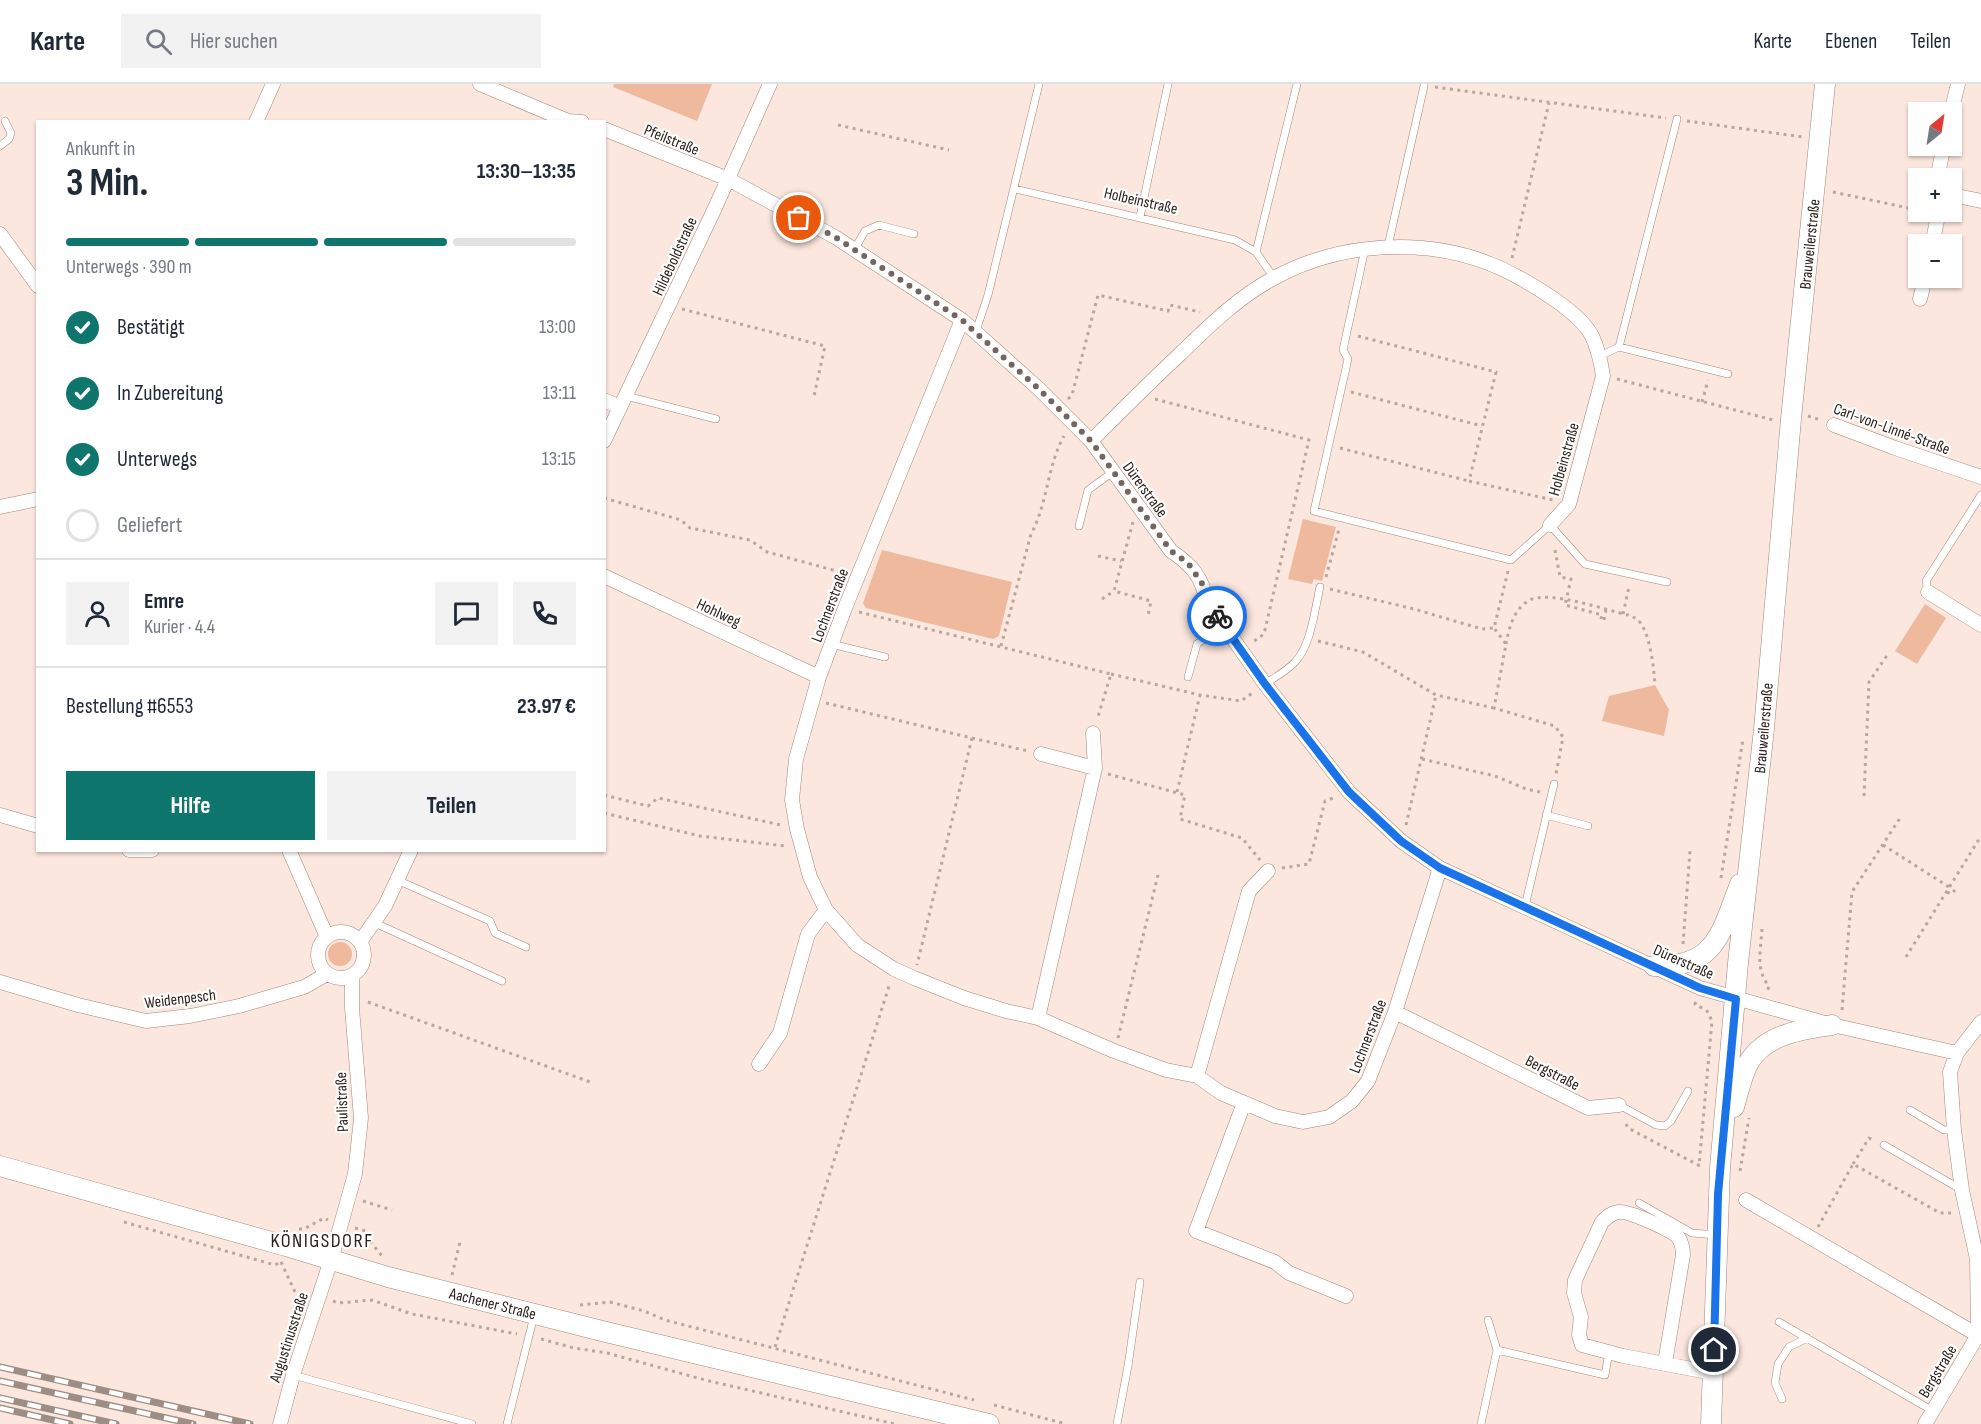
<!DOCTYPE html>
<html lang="de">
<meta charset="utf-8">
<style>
:root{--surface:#fff;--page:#f2f2f3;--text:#1f2937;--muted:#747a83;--line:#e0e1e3;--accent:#0f766e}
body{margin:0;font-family:"Sofia Sans Condensed",sans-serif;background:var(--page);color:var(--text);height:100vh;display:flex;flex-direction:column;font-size:22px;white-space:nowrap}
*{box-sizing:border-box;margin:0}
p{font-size:20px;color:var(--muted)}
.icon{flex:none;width:33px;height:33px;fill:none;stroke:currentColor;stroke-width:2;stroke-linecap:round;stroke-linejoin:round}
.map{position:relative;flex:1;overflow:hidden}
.drawer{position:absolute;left:36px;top:36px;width:570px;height:732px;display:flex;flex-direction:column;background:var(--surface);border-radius:0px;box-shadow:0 2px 4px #0004}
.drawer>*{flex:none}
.needle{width:39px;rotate:30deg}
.fabs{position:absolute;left:1908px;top:18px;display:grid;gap:12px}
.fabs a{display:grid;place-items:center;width:54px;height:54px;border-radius:0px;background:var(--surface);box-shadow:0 2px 4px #0004;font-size:30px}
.pin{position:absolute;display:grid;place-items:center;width:51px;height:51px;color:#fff;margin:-26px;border:3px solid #fff;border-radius:50%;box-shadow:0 2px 6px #0007}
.courier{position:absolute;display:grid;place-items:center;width:60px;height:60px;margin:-30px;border:4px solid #1a73e8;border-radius:50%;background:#fff;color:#222;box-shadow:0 2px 8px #0007}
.summary em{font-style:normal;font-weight:700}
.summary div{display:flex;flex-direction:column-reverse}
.summary{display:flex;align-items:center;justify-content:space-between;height:102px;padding:0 30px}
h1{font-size:39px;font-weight:700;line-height:45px}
.bar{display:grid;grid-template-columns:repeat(4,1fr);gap:9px 6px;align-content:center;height:72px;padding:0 30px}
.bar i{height:8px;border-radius:4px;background:var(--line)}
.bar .active{background:var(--accent)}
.bar p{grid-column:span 4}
.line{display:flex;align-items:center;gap:15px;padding:0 30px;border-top:2px solid var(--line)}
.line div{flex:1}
.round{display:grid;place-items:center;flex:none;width:63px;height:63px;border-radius:0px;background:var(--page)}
ol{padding:0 30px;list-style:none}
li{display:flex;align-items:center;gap:18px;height:66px}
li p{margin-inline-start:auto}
li .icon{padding:6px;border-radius:50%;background:var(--accent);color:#fff;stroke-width:4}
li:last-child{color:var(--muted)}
li i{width:33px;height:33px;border:3px solid var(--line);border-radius:50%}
.primary-button{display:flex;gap:12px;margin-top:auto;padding:12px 30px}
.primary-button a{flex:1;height:69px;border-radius:0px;background:var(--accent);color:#fff;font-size:24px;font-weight:700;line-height:69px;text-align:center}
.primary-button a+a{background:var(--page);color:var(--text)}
header{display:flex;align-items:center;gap:36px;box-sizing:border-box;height:84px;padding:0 30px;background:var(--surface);border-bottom:2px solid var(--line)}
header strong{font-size:28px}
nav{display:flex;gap:33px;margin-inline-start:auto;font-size:21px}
.search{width:420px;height:54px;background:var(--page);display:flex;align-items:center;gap:15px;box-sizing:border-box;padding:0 21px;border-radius:0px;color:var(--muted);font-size:22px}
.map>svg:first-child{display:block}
</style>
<header>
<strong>Karte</strong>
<div class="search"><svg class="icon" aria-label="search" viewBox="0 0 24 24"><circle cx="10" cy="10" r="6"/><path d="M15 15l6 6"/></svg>Hier suchen</div>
<nav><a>Karte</a><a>Ebenen</a><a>Teilen</a></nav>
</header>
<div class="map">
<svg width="1981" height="1340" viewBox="0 0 1981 1340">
<rect width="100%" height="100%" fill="#fbe7de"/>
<path fill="#efb99d" d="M614,0H712L697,37L613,3Z
M1303,435L1336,443L1322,497L1314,495L1312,500L1288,495Z
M882,466L1012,498L999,552L993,555L866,524L863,519Z
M1925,520L1946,534L1917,580L1895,567Z
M1655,601L1669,626L1664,652L1602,637L1609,612Z
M328 870a12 12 0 1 1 24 0a12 12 0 1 1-24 0Z"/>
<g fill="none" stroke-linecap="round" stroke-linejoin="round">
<g stroke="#a38779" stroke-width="8">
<path id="service" d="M0,62L9,55L11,49L5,37
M1015,105L1235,156L1256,168L1274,194
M1140,133L1168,0
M1388,162L1424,2
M1365,165L1343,266L1348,275L1314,427L1511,476L1550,441L1585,480L1667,498
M854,166L865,147L879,141L914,150
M1256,168L1297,0
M976,247L988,211L1039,0
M1619,263L1677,35
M1600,272L1619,263L1728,290
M626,312L716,335
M1079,442L1088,406L1113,388
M1928,508L1926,497L1981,411
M831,560L885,573
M1188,593L1197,560L1223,541
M1265,600C1275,593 1287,587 1295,578C1311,562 1315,524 1320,503
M1546,731L1588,742
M397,796L490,837L495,849L526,863
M1525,822L1554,700
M375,839L502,897
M1619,1021L1656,1041L1665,1042L1671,1037L1688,1007
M1910,1026L1944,1046H1954
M1884,1061L1962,1106
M1639,1119L1692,1149L1717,1151
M1488,1236L1497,1266
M1779,1238L1933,1327
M293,1291L472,1340
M1782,1315L1775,1299L1778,1280L1789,1263L1807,1254
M507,1340L534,1232
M1117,1340L1128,1282L1140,1198
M1481,1340L1497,1266L1605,1291L1609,1268"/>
</g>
<g stroke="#a38779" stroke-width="15">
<path id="minor" d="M480,0L568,37L582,38
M1951,28L1958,0
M256,38L273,0
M604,45L728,95L835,153L962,236L1039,305L1091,357L1171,467C1192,481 1202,493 1207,518L1265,600L1349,708L1401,757L1440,784L1700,904L1832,941L1957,969
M1937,94L1944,62
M1952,111L1981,117
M0,150L38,202
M1932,160L1939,128
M1920,215L1925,194
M962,236L845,524L819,593L796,675L792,716L797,745L810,793L826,826L857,861L894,885L914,894L964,914L1006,927L1038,934L1114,967L1166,986L1197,992L1221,1009L1275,1032L1303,1038L1329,1033L1352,1017L1368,997L1395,928L1440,784
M604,316L620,323
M1834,341L1895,364L1981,393
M604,357L715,124L770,0
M1091,357C1120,328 1149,299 1179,271C1208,243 1238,213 1274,194C1348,154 1444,152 1518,193C1541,206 1580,229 1592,252C1598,265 1601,278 1603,292L1569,420L1550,441
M0,423L38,415
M604,492L819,593
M1928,508L1981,541
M1041,670L1095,684
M0,731L38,742
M129,766H152
M289,766L327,853
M318 871a23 23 0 1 1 46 0a23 23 0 1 1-46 0Z
M360,858L385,822L411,766
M0,898L78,921L146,937L190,932L239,922L304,903L327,890
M1395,928L1588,1024L1619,1021
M1038,934L1095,684L1093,649
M759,980L780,949L808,850L826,826
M1197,992L1249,807L1268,787
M1244,1019L1196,1147L1275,1178L1289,1189L1346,1212
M1746,1116L1981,1253
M1665,1279L1683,1171C1683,1164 1682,1159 1678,1153C1671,1146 1628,1126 1618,1128C1611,1129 1607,1133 1602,1138L1575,1196L1574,1209L1581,1233L1579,1251L1582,1261L1623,1272L1713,1289
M280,1340L293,1291L331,1176L355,1090L361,1034L352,924V892
M1925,1340L1978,1251L1977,1175L1962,1106L1954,1046L1950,988L1957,969L1981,938"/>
</g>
<g stroke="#a38779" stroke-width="21">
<path id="secondary" d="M1654,882C1716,884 1721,849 1740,800
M1734,1023C1738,1009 1742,991 1749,978C1766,950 1803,945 1832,941
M0,1082L286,1162L388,1193L602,1247L989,1340
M1711,1340L1720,1084L1738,879L1764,645L1791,335L1825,0"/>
</g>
<path stroke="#b8a79f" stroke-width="3" stroke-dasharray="3 4.5" stroke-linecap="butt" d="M1435,3L1666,34
M1687,37L1803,53
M838,41L949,66
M1833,108L1918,126
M1512,174L1549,19
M682,225L825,262L814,312
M1358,252L1496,288L1469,397L1553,416
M1617,295L1773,336
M1351,308L1482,342
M1068,315L1072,311L1098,211L1168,227L1170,221L1200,228
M1155,315L1309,356L1264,550L1253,558
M1702,318L1708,296
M1808,332L1821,336
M1340,364L1469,397
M604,414L681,436L690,444L750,456L767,468L844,489
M1133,438L1114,507L1151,517L1148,532
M1555,466L1560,493L1571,495L1565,521L1602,531L1601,535
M1098,472L1121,477
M1508,487L1494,544L1506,560L1494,624L1555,642L1563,653L1556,690
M1326,493L1339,445
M1330,505L1414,525L1482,545L1494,544
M1102,515L1114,507
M859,528L1111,590L1097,636
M1623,530L1629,503
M1604,536L1606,526
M1318,557L1363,568L1436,611L1494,624
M1506,560C1509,544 1514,524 1530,516C1549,506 1606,526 1628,531C1631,533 1634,533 1637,535C1650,546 1654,585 1655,601
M1001,562L1031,450C1048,419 1047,382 1064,352
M1111,590L1200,611L1241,617L1254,608
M826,619L972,654L917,881
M972,654L1028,667
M1422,675L1495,692L1526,705L1540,708
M1108,690L1185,711L1180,735L1242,754L1260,776
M1177,708L1200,611
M604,711L648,722L658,714L781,741
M1864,712L1869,598L1888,570
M604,729L700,752L785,762
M1406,741L1436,611
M1883,761L1949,803
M1282,784L1309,780L1325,717L1336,713
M1721,794L1743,655
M1947,808L1951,810L1955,806
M1762,845C1761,865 1755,886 1769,902L1767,908
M1683,860L1690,767
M1906,873L1981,752
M368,918L593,999
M1696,918L1695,920L1707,927L1712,937L1699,1082
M1842,926L1852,808L1900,734
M1118,954L1159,787
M1626,1040L1628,1044L1700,1082
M1853,1080L1869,1054L1875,1057
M1740,1087L1749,1034
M363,1117L392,1126
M124,1138L275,1181L279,1179
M1818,1143L1853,1080L1940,1129H1951
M355,1144L366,1147L370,1157L382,1172
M299,1145H304L324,1134L328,1136
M281,1178L295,1208L304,1210
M452,1191L460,1158
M333,1217L338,1219L372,1216L412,1230L517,1250
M580,1221L610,1218L644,1227L665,1236L974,1316
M541,1255L574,1264L607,1269L705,1296L895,1340
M775,1263L890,899
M994,1321L1066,1340"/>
<use href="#service" stroke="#fff" stroke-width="7"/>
<use href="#minor" stroke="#fff" stroke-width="14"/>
<use href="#secondary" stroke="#fff" stroke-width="20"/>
<g stroke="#9d8d85" stroke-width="7">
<path id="rail" d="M0,1283L250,1340
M0,1297L193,1340
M0,1314L116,1340
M0,1324L70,1340"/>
</g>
<use href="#rail" stroke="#fff" stroke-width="4.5" stroke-dasharray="14" stroke-linecap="butt"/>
</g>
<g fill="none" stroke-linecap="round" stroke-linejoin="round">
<path stroke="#74665f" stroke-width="6" stroke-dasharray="0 10.8" d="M799,134L835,153L962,236L975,248L1039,305L1091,357L1171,467L1188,479L1203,501L1207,518L1217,532"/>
<path stroke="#1a73e8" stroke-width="8" d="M1217,532L1265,600L1349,708L1401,757L1440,784L1700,904L1736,915L1718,1110L1714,1266"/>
</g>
<g text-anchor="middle" stroke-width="4.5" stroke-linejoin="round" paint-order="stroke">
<g font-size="16" fill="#2c211b" stroke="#fff">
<text transform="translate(672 55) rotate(22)" y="6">Pfeilstraße</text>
<text transform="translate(1141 116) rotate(13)" y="6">Holbeinstraße</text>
<text transform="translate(1809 160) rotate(-84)" y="6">Brauweilerstraße</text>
<text transform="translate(674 172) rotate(-65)" y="6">Hildeboldstraße</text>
<text transform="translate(1892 344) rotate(20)" y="6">Carl-von-Linné-Straße</text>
<text transform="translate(1563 375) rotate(-74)" y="6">Holbeinstraße</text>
<text transform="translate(1146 405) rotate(54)" y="6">Dürerstraße</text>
<text transform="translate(829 521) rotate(-69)" y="6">Lochnerstraße</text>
<text transform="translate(719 528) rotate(25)" y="6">Hohlweg</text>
<text transform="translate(1763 644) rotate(-85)" y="6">Brauweilerstraße</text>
<text transform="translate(1684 877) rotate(24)" y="6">Dürerstraße</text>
<text transform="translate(180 914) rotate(-7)" y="6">Weidenpesch</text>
<text transform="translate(1367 952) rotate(-69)" y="6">Lochnerstraße</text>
<text transform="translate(1553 988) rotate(27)" y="6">Bergstraße</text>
<text transform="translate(341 1018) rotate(-92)" y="6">Paulistraße</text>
<text transform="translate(493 1219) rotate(14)" y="6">Aachener Straße</text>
<text transform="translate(288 1253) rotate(-72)" y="6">Augustinusstraße</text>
<text transform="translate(1937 1287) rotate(-59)" y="6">Bergstraße</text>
</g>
<g font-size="20" letter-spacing="1.5" fill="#2c211b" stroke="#fff">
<text x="322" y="1163">KÖNIGSDORF</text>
</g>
</g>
</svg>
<div class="fabs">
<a><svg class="needle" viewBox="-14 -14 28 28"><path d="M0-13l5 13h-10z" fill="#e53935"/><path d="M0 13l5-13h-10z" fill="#747a83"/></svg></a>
<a>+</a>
<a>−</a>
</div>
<div class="pin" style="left:799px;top:134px;background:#ea580c"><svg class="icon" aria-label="bag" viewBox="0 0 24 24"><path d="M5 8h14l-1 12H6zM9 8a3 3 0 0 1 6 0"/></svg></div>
<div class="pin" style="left:1714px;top:1266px;background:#1f2937"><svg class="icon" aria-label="home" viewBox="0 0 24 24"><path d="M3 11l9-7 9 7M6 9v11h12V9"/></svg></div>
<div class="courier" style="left:1217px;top:532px"><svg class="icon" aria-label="bike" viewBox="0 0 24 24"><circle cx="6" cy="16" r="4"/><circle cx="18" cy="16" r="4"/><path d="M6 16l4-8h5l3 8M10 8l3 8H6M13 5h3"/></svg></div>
<section class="drawer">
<div class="summary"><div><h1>3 Min.</h1><p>Ankunft in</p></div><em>13:30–13:35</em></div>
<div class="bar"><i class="active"></i><i class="active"></i><i class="active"></i><i></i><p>Unterwegs · 390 m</p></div>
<ol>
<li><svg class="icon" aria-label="check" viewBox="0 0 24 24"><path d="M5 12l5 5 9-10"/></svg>Bestätigt<p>13:00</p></li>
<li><svg class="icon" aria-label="check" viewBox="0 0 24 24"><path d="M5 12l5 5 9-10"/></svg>In Zubereitung<p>13:11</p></li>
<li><svg class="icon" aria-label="check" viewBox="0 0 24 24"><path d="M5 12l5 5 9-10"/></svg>Unterwegs<p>13:15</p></li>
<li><i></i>Geliefert</li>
</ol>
<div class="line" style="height:108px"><a class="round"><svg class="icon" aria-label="person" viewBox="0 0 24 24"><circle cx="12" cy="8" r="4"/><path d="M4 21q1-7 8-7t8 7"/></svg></a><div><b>Emre</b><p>Kurier · 4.4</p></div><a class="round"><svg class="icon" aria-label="chat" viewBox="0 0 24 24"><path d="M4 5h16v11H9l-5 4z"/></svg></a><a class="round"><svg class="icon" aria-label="phone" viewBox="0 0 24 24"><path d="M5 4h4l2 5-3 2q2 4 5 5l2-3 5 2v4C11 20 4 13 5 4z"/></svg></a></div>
<div class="line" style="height:78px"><div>Bestellung #6553</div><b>23.97 €</b></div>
<div class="primary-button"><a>Hilfe</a><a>Teilen</a></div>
</section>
</div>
